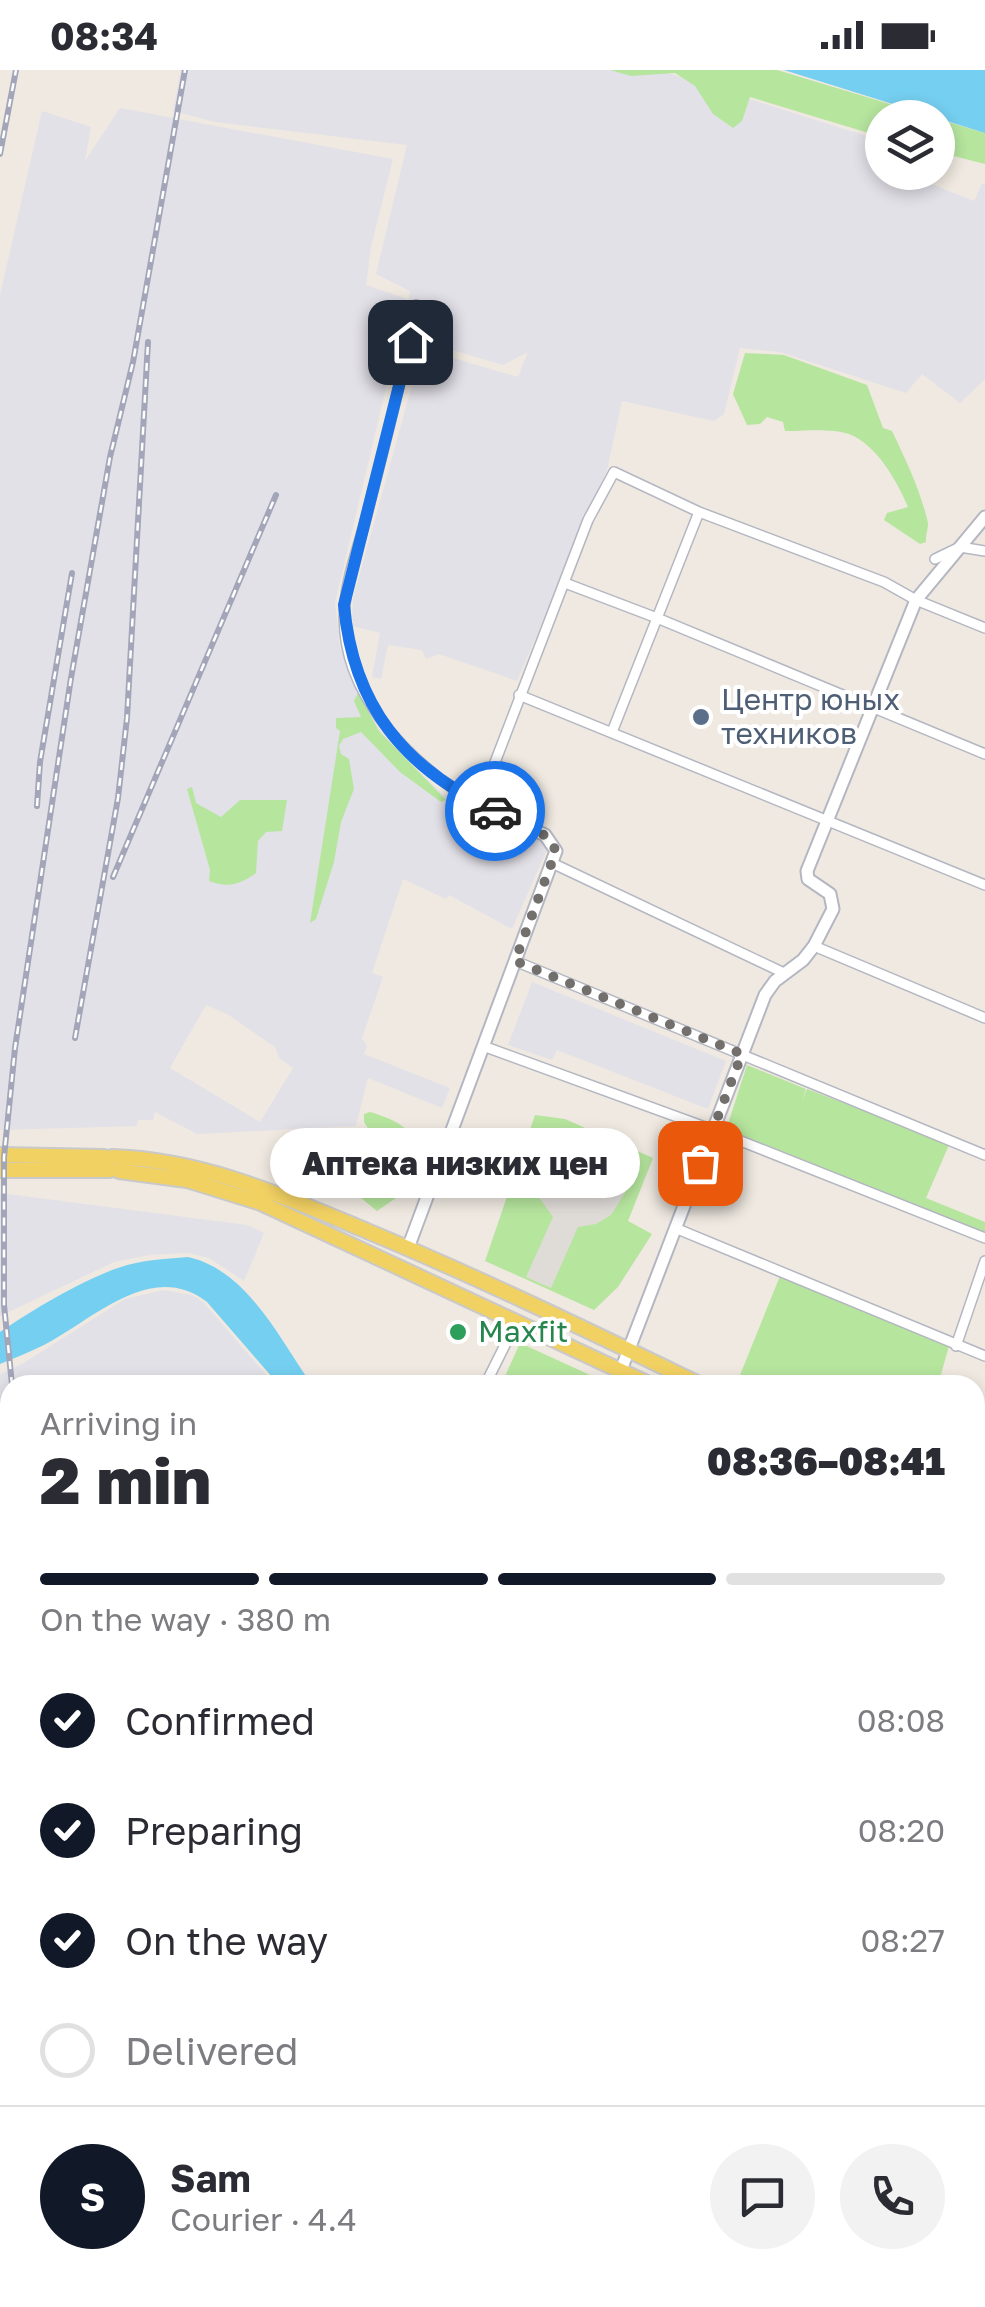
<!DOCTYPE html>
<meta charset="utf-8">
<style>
:root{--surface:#fff;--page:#f2f2f3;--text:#2b2b33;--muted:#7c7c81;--line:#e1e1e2;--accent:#111827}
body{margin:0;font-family:"Golos Text",sans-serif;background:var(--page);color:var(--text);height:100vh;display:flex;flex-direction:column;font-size:38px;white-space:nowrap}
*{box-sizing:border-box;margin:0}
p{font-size:32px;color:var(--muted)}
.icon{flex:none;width:55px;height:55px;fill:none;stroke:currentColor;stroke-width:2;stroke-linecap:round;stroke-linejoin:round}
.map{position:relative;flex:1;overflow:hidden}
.drawer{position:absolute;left:0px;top:1305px;width:985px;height:932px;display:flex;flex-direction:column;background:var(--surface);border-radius:30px 30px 0 0;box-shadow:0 5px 15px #0003}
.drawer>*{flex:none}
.buttons{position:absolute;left:865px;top:30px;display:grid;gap:20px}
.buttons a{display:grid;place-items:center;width:90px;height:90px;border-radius:50%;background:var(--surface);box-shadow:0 5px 15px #0003;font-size:50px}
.pin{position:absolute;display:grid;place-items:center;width:85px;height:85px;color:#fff;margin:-42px;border-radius:20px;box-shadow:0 5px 15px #0006}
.courier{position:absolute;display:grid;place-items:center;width:100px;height:100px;margin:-50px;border:8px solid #1a73e8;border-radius:50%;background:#fff;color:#222;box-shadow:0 2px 12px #0007}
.bubble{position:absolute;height:70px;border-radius:35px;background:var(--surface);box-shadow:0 5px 15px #0003;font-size:32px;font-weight:800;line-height:70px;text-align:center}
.head em{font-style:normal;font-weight:800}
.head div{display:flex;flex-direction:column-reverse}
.head{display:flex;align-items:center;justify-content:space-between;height:170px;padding:0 40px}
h1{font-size:65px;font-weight:800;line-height:75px}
.bar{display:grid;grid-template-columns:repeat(4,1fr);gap:15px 10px;align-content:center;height:120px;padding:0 40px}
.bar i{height:12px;border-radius:8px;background:var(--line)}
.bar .current{background:var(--accent)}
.bar p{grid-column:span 4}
.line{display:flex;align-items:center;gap:25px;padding:0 40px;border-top:2px solid var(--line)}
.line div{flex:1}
.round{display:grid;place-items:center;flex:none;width:105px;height:105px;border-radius:52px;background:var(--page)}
ol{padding:0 40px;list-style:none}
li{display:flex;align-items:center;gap:30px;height:110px}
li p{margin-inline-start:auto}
li .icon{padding:10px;border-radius:50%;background:var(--accent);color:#fff;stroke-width:4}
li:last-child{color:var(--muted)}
li i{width:55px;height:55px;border:5px solid var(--line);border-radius:50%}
.status{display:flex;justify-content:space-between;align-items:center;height:70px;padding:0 50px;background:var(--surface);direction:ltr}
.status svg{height:28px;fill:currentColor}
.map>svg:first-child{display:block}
</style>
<div class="status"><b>08:34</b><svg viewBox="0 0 49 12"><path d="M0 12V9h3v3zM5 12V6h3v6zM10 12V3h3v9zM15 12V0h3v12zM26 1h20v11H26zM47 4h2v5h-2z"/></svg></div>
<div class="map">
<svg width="985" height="2237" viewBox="0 0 985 2237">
<rect width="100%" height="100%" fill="#efe9e1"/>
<path fill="#e3e1e8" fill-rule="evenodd" d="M181,0H658L882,71V102L904,103L974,131L982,113L985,115V309L960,333L922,304L906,323L780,282L740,278L724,344L714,351L622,331L607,400L517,611L439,584L426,589L422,580L388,575L381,609L372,607L380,563L352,556L353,529L422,279L518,307L528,282L503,295L415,269L421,246L407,239L410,221L376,204L407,75L215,52L173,41Z
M120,38L393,89L371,177L366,215L407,229L335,533L340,578L380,660L407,691L443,724L549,775L512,859L449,825L446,829L403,809L372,903L383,907L362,968L367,976L364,984L450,1018L442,1038L368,1008L356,1056L197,1064L155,1042L153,1050H138L137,1056L0,1060V225L42,41L91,57L85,91ZM206,935L227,944L275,977L279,988L293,998L260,1052L170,998Z
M532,912L726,991L708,1039L557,980L552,990L508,975Z
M0,1123L247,1155L264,1163L244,1211L209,1188L188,1183L149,1185L114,1192L0,1246Z
M164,1220L192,1225L204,1233L275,1315H10V1728L0,1729V1304L25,1292L125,1229Z
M0,1748H10V1889H7L0,1847Z
M108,2228H341L337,2237H111Z
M802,2228H966L953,2237H826Z"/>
<path fill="#b6e59e" d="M610,0H777L933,47L882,48V67L750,27L742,51L733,58L713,44L695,16L675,3L631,6Z
M938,49L985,63V94L938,82Z
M745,283L784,285L867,315L883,358L892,361C906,390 920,420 927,449C930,457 925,463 926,472L920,474L884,450L887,443L908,437C897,411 877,375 849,364C831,358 804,361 785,361L783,352L767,347L760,354L747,355L733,324Z
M358,623L379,661L446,730L441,732L400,702L361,662L343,669L339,676L341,684L349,689L354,719L341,752L334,792L316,849L310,853L340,661L336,658V648L361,647L354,631Z
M192,717L196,733L221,747L240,730H287L282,761L266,762L258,771L256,803C240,815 227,818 209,811L210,800L187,719Z
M747,995L806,1019L802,1031L807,1019L985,1087L949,1075L926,1128L985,1152V1164L726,1060Z
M370,1042C393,1049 415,1058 422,1084L411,1097L396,1128L377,1141L356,1124L332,1126L315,1117L316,1106L324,1098L340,1094L369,1060L364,1052V1044Z
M535,1045L565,1049L653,1088L628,1151L652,1164L618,1217L594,1240L485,1191Z
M780,1206L949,1276L938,1315H736Z
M520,1273L612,1315H540L534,1309L528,1315H501Z"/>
<path fill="#dfdcd8" d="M586,1067L604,1073L618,1086L626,1105L625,1123L611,1145L596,1154L578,1157L551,1218L526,1207L553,1147L538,1126V1099L548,1081L559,1073Z"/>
<path fill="#75cff0" d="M784,0H985V63Z
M188,1187C247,1200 279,1268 312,1315H279L207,1232C151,1189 93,1250 44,1275C30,1282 14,1288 0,1294V1262C31,1241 82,1210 118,1198C140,1190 164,1189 188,1187Z"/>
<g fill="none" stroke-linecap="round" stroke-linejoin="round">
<g stroke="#b4b7c1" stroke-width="12">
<path id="minor" d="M416,235C403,308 383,380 365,452C358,478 347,507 345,534C336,620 410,696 479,734L588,450L614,402L699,442L884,512L916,530L985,558
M935,489L960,477L985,481
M565,513L657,548L985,684
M519,625L985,815
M612,662L699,442
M552,793L784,903
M814,876L985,948
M515,891L985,1085
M483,976L713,1060L985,1168
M675,1158L985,1286
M956,1276L985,1191
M485,1315L517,1251
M0,1743L10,1742
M975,2079L985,2083
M0,2222L10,2220
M756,2228L761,2237
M486,2237L490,2228"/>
</g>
<g stroke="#b4b7c1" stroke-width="15">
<path id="tertiary" d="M408,1178L556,781L545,765L479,734
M621,1300L765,925L775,911L803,890L814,876L833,839L830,824L808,809L807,801L916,530L985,447"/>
</g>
<g stroke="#b4b7c1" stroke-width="16">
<path id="secondary" d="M0,2131L10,2171
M25,2228L28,2237"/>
</g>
<g stroke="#c9c9c9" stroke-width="18">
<path id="primary" d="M0,1085L104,1087
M112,1087C204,1090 283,1126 367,1161C480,1208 591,1262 701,1315
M0,1100H110
M119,1101L187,1110L261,1133L651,1315
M975,1445L985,1450
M975,1466L985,1471"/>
</g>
<use href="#minor" stroke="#fff" stroke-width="9"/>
<use href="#tertiary" stroke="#fff" stroke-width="11"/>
<use href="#secondary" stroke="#fff" stroke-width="12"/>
<use href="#primary" stroke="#f2d163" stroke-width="14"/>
<g stroke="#a3a6b8" stroke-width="6">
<path id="rail" d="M0,84L16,0
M37,736L40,692L72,503
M113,807L276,425
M75,968L118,728L127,648L148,272
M12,1315L4,1235V1087L15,978L71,608L110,387L133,292L185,0
M0,1908L10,1953
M0,1982L10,2027
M60,2228L63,2237
M77,2228L79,2237
M122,2228L124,2237"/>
</g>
<use href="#rail" stroke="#fff" stroke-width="2.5" stroke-dasharray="8" stroke-linecap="butt"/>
</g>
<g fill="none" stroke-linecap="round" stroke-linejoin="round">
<path stroke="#726f6d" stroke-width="10" stroke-dasharray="0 18" d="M495,741L548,767L556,781L515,891L742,984L700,1093"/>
<path stroke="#1a73e8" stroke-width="12" d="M410,272L344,535C353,636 404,698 495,741"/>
</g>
<circle fill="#5c6f8a" stroke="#fff" stroke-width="4" cx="701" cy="647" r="10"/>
<circle fill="#2e9e5b" stroke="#fff" stroke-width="4" cx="458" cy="1262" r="10"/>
<g text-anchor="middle" stroke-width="8" stroke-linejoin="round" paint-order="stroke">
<g font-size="30" fill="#4e5e75" stroke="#fff" text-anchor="start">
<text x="721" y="640">Центр юных<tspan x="721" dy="34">техников</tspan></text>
</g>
<g font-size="30" fill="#27864d" stroke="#fff" text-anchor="start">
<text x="478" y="1272">Maxfit</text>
</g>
</g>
</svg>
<div class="buttons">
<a><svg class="icon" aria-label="layers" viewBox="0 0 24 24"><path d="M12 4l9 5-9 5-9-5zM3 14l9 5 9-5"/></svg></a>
</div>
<div class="pin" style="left:700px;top:1093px;background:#ea580c"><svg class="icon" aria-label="bag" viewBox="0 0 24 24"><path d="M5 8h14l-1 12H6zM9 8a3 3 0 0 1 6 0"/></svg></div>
<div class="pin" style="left:410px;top:272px;background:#1f2937"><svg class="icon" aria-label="home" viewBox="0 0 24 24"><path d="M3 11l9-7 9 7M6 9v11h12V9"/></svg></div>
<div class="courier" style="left:495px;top:741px"><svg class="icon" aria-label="car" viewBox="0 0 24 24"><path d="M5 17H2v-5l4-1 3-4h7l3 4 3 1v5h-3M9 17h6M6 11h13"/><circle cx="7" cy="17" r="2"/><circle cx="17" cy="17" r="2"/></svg></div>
<div class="bubble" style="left:270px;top:1058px;width:370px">Аптека низких цен</div>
<section class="drawer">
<div class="head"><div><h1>2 min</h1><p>Arriving in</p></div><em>08:36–08:41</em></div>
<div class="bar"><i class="current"></i><i class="current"></i><i class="current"></i><i></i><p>On the way · 380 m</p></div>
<ol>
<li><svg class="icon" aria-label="check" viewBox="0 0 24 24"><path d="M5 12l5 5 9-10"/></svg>Confirmed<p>08:08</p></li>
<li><svg class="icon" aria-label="check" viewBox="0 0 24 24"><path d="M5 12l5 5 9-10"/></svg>Preparing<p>08:20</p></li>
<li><svg class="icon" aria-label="check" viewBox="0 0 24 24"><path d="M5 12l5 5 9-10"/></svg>On the way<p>08:27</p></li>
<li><i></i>Delivered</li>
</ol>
<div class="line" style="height:180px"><b class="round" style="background:var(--accent);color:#fff">S</b><div><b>Sam</b><p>Courier · 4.4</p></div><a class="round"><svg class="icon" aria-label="chat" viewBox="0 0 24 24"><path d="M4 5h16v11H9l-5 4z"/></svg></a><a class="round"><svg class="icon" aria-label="phone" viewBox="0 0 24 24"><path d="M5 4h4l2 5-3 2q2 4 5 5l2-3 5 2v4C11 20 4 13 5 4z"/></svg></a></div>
</section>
</div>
